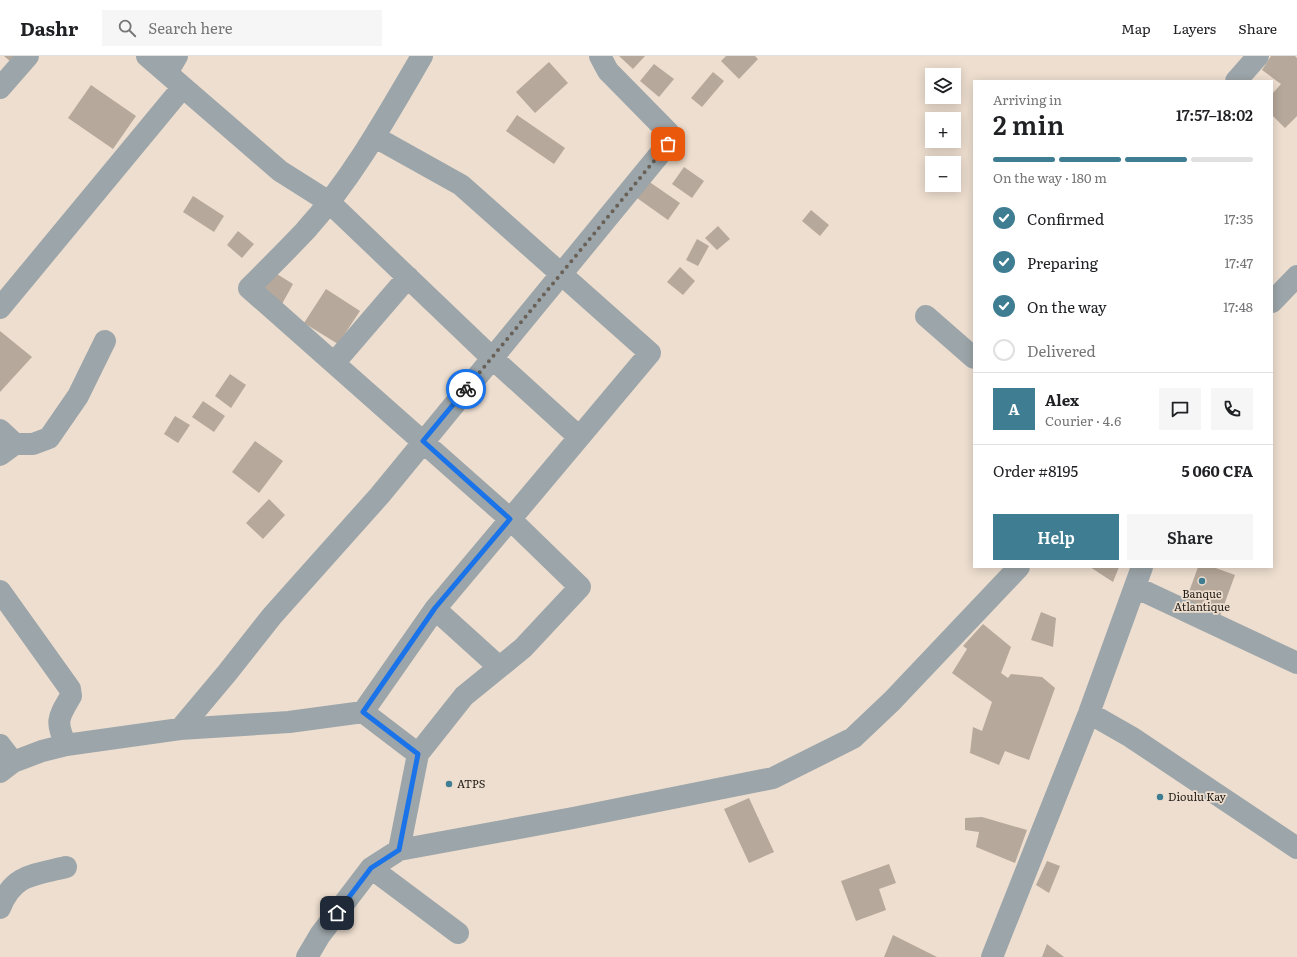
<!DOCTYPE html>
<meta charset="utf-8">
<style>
:root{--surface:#fff;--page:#f6f6f6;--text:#202124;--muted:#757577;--line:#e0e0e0;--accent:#3f7d93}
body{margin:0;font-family:Literata,serif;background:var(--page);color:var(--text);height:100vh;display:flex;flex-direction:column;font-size:15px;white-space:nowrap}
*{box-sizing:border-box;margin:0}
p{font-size:13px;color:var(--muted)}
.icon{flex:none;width:22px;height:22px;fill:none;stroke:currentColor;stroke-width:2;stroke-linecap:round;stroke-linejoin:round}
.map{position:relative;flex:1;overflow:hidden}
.side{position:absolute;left:973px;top:24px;width:300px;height:488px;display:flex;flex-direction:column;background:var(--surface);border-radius:0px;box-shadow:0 2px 10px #0003}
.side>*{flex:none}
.buttons{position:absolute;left:925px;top:12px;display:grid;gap:8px}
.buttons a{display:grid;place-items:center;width:36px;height:36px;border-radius:0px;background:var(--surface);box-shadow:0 2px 10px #0003;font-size:20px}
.pin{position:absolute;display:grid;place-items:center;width:34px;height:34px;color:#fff;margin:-17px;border-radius:8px;box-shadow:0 2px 6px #0006}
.courier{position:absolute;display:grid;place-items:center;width:40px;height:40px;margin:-20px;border:3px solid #1a73e8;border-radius:50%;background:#fff;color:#222;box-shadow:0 1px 5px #0007}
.overview em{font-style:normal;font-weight:600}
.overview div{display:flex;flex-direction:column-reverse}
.overview{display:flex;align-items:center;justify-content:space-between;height:68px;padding:0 20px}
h1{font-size:26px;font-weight:600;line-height:30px}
.bar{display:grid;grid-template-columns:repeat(4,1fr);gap:6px 4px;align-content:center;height:48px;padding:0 20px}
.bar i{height:5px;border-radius:3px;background:var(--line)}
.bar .on{background:var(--accent)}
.bar p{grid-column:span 4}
.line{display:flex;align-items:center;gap:10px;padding:0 20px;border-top:1px solid var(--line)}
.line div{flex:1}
.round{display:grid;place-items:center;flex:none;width:42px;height:42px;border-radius:0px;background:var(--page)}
ol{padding:0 20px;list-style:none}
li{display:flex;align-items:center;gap:12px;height:44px}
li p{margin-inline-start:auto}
li .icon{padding:4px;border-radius:50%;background:var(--accent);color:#fff;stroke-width:4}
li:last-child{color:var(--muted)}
li i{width:22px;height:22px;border:2px solid var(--line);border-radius:50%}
.cta{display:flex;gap:8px;margin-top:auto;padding:8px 20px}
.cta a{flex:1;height:46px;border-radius:0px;background:var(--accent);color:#fff;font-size:16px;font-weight:600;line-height:46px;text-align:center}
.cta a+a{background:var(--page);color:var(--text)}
header{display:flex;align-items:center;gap:24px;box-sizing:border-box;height:56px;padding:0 20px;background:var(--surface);border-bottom:1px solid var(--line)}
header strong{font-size:19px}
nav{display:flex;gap:22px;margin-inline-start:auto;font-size:14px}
.search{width:280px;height:36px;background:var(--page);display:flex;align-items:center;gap:10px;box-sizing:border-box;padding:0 14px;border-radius:0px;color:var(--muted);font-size:15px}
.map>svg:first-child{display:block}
</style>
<header>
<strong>Dashr</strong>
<div class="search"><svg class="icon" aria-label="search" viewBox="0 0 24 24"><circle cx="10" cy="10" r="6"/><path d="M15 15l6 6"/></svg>Search here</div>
<nav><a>Map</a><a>Layers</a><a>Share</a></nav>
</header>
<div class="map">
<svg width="1297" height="901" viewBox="0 0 1297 901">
<rect width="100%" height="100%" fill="#eddecf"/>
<path fill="#b6a89a" d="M4,0H17L11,6Z
M619,0H645L633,13Z
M726,0H755L758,3L739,23L721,5Z
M1271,0H1295L1297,2V60L1285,72L1272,59V38L1281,28L1262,14Z
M549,6L568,27L535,57L516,36Z
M654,8L674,23L659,41L640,25Z
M713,16L724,25L702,51L691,42Z
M91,29L136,60L113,93L68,62Z
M517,59L565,92L554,108L506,75Z
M684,111L704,125L692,142L672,128Z
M648,125L680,147L668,164L637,142Z
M193,140L224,160L214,176L183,156Z
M811,154L829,169L820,180L802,165Z
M718,170L730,183L717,194L705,182Z
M238,175L254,188L242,202L227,189Z
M697,183L709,190L698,210L686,204Z
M680,211L695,225L683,239L667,226Z
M272,215L293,228L282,248L260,235Z
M326,233L360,255L338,288L304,267Z
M0,275L32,301L0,336Z
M230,318L246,329L231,352L215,340Z
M203,345L225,360L214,376L192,361Z
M175,360L190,369L178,387L164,378Z
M255,385L283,405L259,437L232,416Z
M269,443L285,459L263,483L246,467Z
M1090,511H1119L1113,526Z
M1198,511H1213L1235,519L1220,560L1186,544Z
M1041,556L1056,562L1053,591L1031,584Z
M983,568L1011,591L1001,617L1008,622L1011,618L1042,621L1055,632L1029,704L1005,695L999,709L970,697L973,671L982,675L992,646L952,617L967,593L963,590Z
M749,742L774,796L749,807L724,753Z
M982,761L1027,774L1015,807L976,791L979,776L965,774V762Z
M1047,805L1060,810L1049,837L1036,829Z
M889,808L896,827L879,833L886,854L856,865L841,825Z
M893,879L937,901H884Z
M1047,888L1064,901H1042Z"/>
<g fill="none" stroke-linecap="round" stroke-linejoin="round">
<path stroke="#9ca5a9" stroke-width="22" d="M147,0L280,115L329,146L491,301L579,381
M167,17L177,0
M1236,25L1258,0
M0,32L28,0
M1272,246L1297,220
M0,252L182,32
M926,260L974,302
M335,306L408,221
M0,374L15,388
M0,399L15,388H33L49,382L78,340L105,285
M1135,531L1297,607
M0,535L70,633L71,640C58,662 55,665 66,689
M435,553L498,610
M363,656L435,553L650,297L461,129L375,81
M1089,657L1131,681L1297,792
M180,673L227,617L272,560L380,439L668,88L669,77L608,15L600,0
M0,689L13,706
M0,716L13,706L42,695L66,689L180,673L289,666L363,656L418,698
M399,794L418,698L464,640L523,592L580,531L510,463L249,232C268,213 287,194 305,175C352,123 387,60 422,0
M371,812L458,877
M0,852C13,818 34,819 66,811
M307,901L320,879L371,812L399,794L573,762L773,722L853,682L892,645L1019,511
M992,901L1089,657L1142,511"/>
</g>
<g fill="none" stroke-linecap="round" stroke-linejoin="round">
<path stroke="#696157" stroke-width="4" stroke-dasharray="0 7.2" d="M466,333L668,88"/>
<path stroke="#1a73e8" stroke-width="5" d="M337,857L371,812L399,794L418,698L363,656L435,552L510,463L423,385L466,333"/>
</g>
<g fill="#3f7d93" stroke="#eddecf" stroke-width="1.5">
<circle cx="1202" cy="525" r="4"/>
<circle cx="449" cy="728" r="4"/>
<circle cx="1160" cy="741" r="4"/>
</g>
<g text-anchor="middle" stroke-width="3.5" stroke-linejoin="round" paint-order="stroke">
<g font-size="11" fill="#221d17" stroke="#eddecf" text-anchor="start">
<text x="1202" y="542" text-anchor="middle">Banque<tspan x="1202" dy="13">Atlantique</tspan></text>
<text x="457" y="732">ATPS</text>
<text x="1168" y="745">Dioulu Kay</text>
</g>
</g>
</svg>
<div class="buttons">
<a><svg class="icon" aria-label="layers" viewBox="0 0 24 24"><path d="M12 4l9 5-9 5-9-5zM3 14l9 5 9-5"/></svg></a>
<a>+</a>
<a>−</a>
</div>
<div class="pin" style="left:668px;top:88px;background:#ea580c"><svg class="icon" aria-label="bag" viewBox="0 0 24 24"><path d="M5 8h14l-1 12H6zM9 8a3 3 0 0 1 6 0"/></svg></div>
<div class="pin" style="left:337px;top:857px;background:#1f2937"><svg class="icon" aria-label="home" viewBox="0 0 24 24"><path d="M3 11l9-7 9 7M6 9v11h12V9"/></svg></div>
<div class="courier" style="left:466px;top:333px"><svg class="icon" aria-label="bike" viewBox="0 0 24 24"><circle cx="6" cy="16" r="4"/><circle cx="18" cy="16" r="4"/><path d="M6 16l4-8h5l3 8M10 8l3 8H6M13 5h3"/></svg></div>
<section class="side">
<div class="overview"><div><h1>2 min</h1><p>Arriving in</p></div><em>17:57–18:02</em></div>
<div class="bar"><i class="on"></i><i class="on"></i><i class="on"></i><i></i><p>On the way · 180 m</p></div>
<ol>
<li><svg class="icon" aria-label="check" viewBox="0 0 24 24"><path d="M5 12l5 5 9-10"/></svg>Confirmed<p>17:35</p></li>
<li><svg class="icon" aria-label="check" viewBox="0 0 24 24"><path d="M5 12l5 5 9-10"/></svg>Preparing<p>17:47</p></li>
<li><svg class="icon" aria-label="check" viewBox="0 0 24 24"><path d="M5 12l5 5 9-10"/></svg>On the way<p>17:48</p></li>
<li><i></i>Delivered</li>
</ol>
<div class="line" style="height:72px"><b class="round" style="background:var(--accent);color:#fff">A</b><div><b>Alex</b><p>Courier · 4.6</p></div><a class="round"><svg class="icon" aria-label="chat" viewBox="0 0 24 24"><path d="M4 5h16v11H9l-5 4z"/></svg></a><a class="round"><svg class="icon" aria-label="phone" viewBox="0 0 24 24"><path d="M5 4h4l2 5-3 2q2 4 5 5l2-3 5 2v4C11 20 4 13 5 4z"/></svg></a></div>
<div class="line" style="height:52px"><div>Order #8195</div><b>5 060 CFA</b></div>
<div class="cta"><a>Help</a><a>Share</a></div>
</section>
</div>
